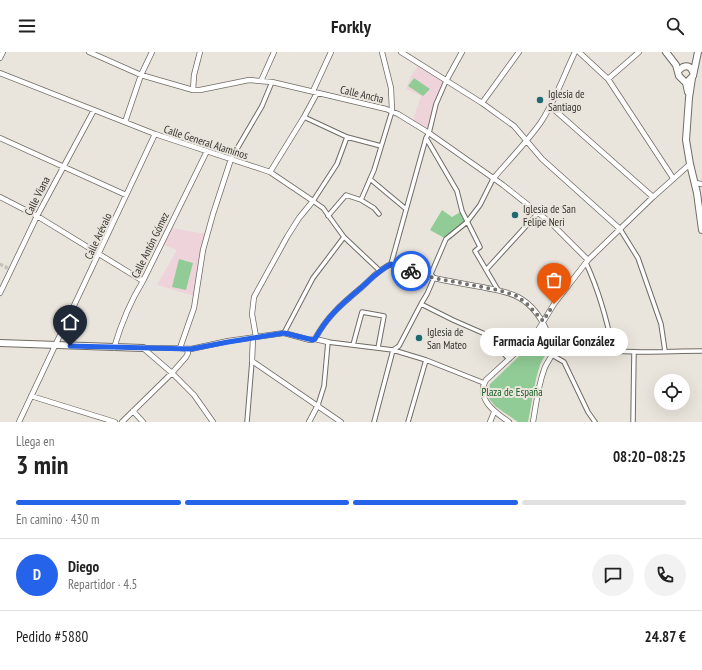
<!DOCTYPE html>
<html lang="es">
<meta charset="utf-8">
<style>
:root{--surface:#fff;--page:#f2f2f2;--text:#222;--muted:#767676;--line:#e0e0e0;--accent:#2563eb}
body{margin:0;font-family:"PT Sans Narrow",sans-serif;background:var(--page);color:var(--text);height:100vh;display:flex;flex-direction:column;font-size:15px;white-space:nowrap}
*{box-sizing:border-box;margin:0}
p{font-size:13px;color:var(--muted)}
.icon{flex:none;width:22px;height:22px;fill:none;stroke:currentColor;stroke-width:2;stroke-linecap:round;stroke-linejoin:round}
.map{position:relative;height:370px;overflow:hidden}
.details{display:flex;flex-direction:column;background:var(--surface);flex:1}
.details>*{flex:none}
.controls{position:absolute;left:654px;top:322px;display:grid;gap:8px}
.controls a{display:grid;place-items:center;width:36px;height:36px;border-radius:50%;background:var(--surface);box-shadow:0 4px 16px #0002;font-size:20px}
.pin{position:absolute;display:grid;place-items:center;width:34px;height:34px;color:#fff;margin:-41px -17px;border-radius:50% 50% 50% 0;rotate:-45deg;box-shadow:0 0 4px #0007}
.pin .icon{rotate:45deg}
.courier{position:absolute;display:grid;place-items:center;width:40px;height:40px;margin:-20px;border:3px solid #2563eb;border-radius:50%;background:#fff;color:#222;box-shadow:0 1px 5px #0007}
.bubble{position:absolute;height:28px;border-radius:14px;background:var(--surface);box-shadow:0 4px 16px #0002;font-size:13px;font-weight:600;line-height:28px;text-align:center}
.headline em{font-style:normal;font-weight:600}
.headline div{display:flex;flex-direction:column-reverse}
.headline{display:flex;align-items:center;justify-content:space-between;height:68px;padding:0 16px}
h1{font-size:26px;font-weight:600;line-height:30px}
.bar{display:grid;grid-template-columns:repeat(4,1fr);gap:6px 4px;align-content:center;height:48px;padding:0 16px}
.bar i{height:5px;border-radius:3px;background:var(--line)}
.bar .active{background:var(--accent)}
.bar p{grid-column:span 4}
.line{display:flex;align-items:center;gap:10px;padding:0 16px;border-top:1px solid var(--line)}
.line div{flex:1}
.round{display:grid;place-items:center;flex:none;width:42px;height:42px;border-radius:21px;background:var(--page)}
header{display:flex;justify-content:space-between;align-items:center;height:52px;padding:0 16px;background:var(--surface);font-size:18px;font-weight:600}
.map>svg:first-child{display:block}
</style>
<header><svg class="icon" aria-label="menu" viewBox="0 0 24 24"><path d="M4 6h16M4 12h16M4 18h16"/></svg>Forkly<svg class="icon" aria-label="search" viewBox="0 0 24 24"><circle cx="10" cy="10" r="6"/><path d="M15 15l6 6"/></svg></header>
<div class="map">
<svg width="702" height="370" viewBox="0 0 702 370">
<rect width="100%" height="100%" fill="#eae5dc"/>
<path fill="#eed4da" d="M419,12L446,29L436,52L429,81L412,71L421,44L406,37L411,24Z
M172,176L206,182L194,244L157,233L177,198L164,193Z"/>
<path fill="#91cc96" d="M414,26L430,37L423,44L408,34Z
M442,158L452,165L462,159L467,170L446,187L430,178Z
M179,207L193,211L186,238L172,235Z
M538,288L547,298C546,303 542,308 540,313C534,331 532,351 528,370H518L495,354L487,344L490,332L535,289Z"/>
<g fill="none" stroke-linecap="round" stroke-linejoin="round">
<path stroke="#c6c1b9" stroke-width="3.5" stroke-dasharray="3.5 2" stroke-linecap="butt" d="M0,212L11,218"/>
<g stroke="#706c64" stroke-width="5.5">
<path id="pedestrian" d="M304,65L347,85L381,94
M347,85L337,112L313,149L323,156L344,185L379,218
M426,86L457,139L462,159L480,195L475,199L498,238
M231,107L262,54L272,30
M370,127L406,157
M361,148L374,156L379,162
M328,164L346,143L361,148L374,118L392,59
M620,177L638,206L661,272L665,299
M586,211C599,239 607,268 613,298
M391,212L426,86L429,81L436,52L446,29
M486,218L538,161
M421,252L453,268L485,282L509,307
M284,281L313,226L344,185
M553,291C566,287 581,295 595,297C630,302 667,299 702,299
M353,293L362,260L384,264L378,296
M393,298L399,294L421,252L427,242L434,226L431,222L446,187L467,170L480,153L493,127
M552,303L564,310L588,360L595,370
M318,353L324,334L328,290L393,298L426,308L484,331
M247,370L252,309
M374,370L393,298
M408,370L426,308
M633,370L634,300"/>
</g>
<g stroke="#706c64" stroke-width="6">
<path id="minor" d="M89,0L141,23L193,38H200L249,28L272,30L386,57L398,62L429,81L503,133L552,172L588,208
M382,0L391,36L392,59
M401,0L482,51L514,74L542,107L620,177
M579,0L608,27L673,126
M0,6L3,0
M0,21L155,82L270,120L313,149L299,166L287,185L254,245L252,262L256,285
M608,27L639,0
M261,29L274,0
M446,29L462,0
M193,38L194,23L200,0
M313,39L331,0
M482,51L519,0
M550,54L653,145
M125,70L141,23L152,0
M0,86L126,143
M270,120L304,65L317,41
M493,127C509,108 527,90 541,70C555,49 564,23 575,0
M695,131L702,132
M0,145L37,164L143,229
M0,241L37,164L94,58
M253,286L252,309L341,370
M315,287C327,264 343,251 362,235C373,225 377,219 391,212C417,225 454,230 482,235C494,238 507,239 518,245C535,254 544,270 550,287
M114,296C121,272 130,250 143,229L207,99
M143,296H180L191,297L228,289L284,281L310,288L315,287L328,290
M143,296L172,321L194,343L213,370
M180,296L194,256L203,198L213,162L231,107
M31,344L115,370
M133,359L143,370
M19,370L155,82
M122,370L172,321L186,305L188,301L187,297
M309,370L318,353
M490,370L494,360
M509,370C496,361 475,347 486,328L535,283L554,252L588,208L653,145L690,112
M533,370C536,353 538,334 544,318C546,310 554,304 554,295C553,287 543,281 535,283"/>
</g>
<g stroke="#706c64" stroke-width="8">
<path id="tertiary" d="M666,0L676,13L679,24L686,31L688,40
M678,19L683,15C688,13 691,15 693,20
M692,26L689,46L686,88L690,112L697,141L702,178
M689,28L693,24L698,0
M0,291L143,296"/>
</g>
<use href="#pedestrian" stroke="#fff" stroke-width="3.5"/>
<use href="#minor" stroke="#fff" stroke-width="4.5"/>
<use href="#tertiary" stroke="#fff" stroke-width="6"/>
</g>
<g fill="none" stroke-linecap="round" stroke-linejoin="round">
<path stroke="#74716b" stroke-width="4" stroke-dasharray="0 7.2" d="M411,219L434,226L498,238L517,244L527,252L543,269L554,252"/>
<path stroke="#2563eb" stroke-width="5" d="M70,294L191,297L228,290L284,281L313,288L315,287C327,264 343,251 362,235C373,225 378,219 391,212L411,219"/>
</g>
<g fill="#1e6a70" stroke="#eae5dc" stroke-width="1.5">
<circle cx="540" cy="48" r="4"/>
<circle cx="515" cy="163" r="4"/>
<circle cx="419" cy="286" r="4"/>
</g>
<g text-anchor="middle" stroke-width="4" stroke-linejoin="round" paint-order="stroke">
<g font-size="11" fill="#34322e" stroke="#eae5dc">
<text transform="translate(362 42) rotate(13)" y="4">Calle Ancha</text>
<text transform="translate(206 90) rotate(18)" y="4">Calle General Alaminos</text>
<text transform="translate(37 144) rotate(-63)" y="4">Calle Viana</text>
<text transform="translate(98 184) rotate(-65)" y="4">Calle Arévalo</text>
<text transform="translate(150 193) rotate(-64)" y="4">Calle Antón Gómez</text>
</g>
<g font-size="11" fill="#34322e" stroke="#eae5dc" text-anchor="start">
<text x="548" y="46">Iglesia de<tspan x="548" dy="13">Santiago</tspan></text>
<text x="523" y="161">Iglesia de San<tspan x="523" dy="13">Felipe Neri</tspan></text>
<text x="427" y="284">Iglesia de<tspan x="427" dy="13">San Mateo</tspan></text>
</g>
<g font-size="11" fill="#165d25" stroke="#eae5dc">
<text x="512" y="344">Plaza de España</text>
</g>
</g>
</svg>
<div class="controls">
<a><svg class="icon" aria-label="locate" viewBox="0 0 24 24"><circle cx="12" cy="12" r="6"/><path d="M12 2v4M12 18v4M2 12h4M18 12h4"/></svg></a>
</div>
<div class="pin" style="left:554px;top:252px;background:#ea580c"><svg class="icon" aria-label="bag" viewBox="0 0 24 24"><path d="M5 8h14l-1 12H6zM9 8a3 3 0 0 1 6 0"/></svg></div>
<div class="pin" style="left:70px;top:294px;background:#1f2937"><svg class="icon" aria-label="home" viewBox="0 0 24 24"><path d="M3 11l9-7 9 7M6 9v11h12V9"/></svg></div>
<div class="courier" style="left:411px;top:219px"><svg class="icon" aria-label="bike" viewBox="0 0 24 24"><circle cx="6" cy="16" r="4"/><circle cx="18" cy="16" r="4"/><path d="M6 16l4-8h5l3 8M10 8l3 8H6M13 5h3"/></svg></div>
<div class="bubble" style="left:480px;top:276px;width:148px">Farmacia Aguilar González</div>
</div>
<section class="details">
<div class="headline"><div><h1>3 min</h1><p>Llega en</p></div><em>08:20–08:25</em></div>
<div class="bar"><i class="active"></i><i class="active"></i><i class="active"></i><i></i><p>En camino · 430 m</p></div>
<div class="line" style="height:72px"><b class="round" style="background:var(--accent);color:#fff">D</b><div><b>Diego</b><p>Repartidor · 4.5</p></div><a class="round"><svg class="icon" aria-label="chat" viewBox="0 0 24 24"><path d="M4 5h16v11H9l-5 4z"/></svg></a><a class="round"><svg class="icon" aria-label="phone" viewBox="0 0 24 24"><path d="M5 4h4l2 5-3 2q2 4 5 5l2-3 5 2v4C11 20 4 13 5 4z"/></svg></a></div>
<div class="line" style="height:52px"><div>Pedido #5880</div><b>24.87 €</b></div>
</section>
